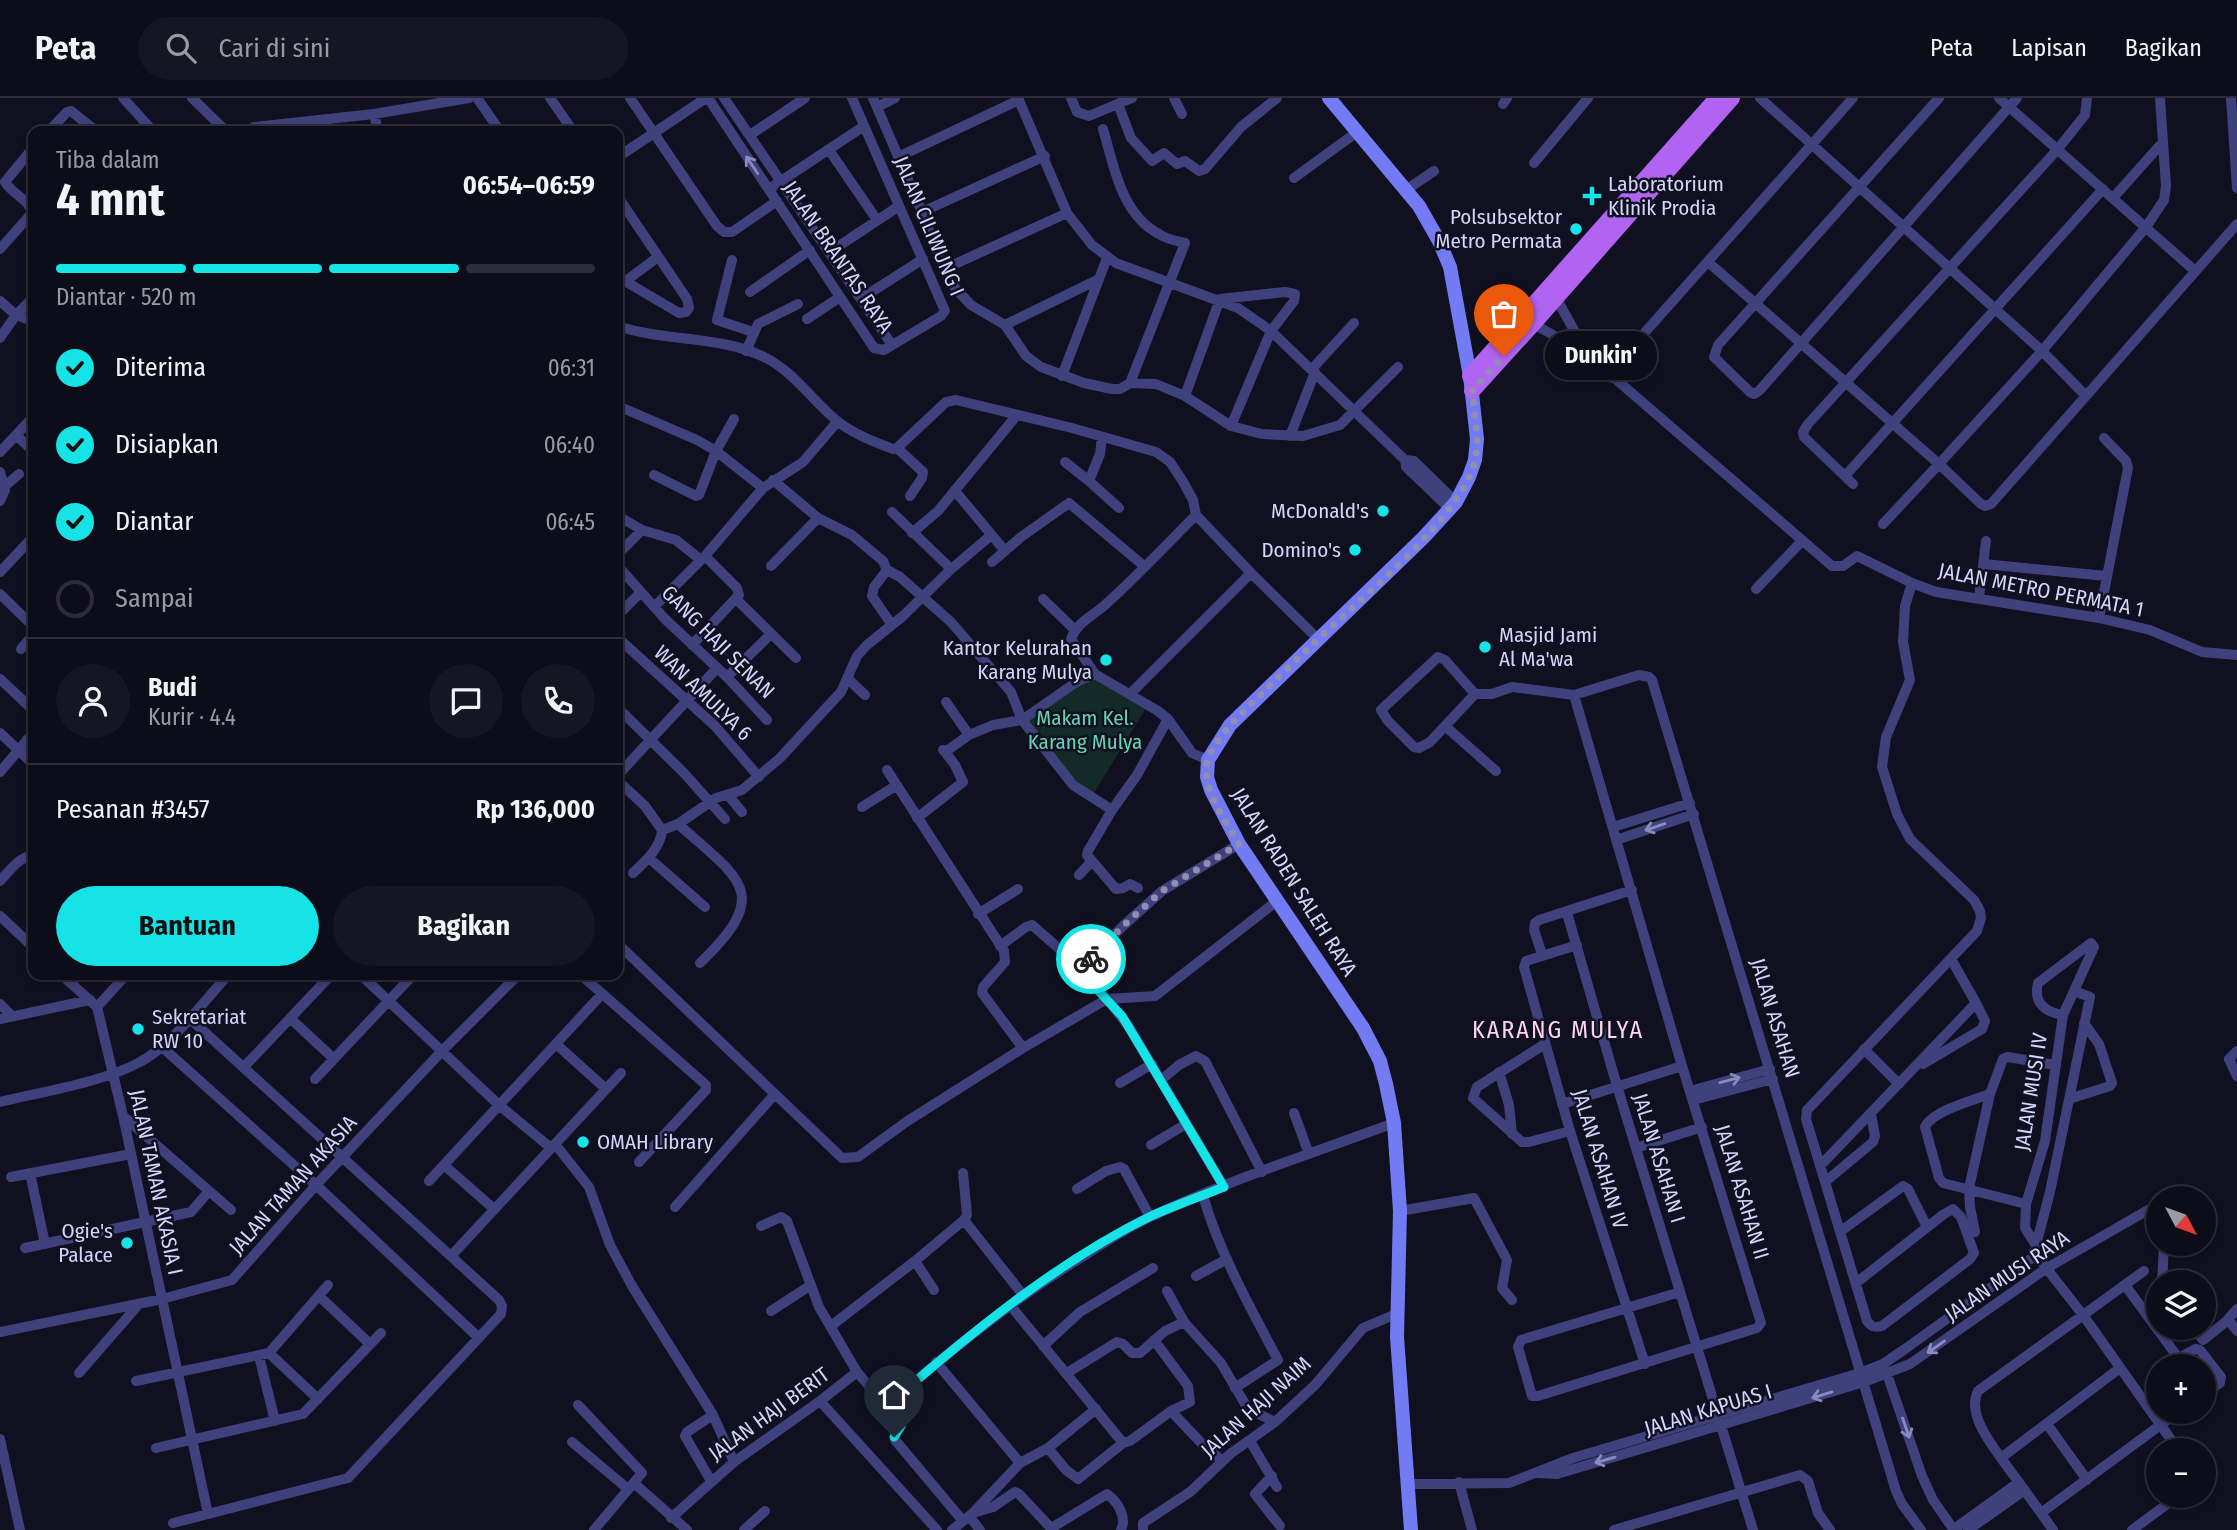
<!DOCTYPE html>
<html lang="id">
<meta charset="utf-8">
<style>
:root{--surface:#0d0c19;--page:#161522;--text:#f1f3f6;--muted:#9a9ba2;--line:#2d2c38;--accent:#15e3e6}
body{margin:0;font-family:"Fira Sans Condensed",sans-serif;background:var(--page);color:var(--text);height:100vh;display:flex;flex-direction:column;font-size:26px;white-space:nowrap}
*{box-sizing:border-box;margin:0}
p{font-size:23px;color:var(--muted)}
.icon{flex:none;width:38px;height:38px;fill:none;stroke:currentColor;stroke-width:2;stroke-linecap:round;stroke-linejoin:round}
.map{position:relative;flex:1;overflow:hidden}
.sheet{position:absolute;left:28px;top:28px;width:595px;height:854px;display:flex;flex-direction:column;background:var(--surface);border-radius:14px;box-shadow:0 4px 10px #0003,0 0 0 2px var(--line)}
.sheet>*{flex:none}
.needle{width:46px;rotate:131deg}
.fabs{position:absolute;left:2146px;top:1088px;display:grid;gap:14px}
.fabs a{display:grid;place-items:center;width:70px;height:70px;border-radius:50%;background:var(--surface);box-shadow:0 4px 10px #0003,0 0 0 2px var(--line);font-size:35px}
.pin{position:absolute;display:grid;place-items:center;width:60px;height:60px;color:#fff;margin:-72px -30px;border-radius:50% 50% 50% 0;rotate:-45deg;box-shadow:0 0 7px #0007}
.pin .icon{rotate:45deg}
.courier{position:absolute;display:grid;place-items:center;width:70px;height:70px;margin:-35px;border:5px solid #15e3e6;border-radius:50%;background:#fff;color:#222;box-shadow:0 2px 9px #0007}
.bubble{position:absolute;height:49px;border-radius:24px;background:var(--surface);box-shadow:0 4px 10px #0003,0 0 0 2px var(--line);font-size:23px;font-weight:700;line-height:49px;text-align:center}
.summary em{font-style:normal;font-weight:700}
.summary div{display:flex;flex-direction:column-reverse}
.summary{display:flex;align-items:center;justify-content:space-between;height:119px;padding:0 28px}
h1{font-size:46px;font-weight:700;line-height:52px}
.bar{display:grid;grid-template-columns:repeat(4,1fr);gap:10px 7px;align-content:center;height:84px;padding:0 28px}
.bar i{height:9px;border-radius:5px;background:var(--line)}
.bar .on{background:var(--accent)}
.bar p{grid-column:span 4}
.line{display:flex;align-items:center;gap:18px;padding:0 28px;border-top:2px solid var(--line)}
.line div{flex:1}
.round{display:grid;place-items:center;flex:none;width:74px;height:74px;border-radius:37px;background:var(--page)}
ol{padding:0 28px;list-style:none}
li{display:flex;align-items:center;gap:21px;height:77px}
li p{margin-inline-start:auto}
li .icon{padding:7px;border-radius:50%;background:var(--accent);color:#111;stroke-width:4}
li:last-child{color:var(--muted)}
li i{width:38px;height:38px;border:4px solid var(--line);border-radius:50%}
.action{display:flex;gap:14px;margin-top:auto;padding:14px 28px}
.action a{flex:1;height:80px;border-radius:42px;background:var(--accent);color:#111;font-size:28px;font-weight:700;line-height:80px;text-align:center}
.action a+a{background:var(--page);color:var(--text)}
header{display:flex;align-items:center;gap:42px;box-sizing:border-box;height:98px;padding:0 35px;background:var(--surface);border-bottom:2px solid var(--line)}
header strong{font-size:33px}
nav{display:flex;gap:38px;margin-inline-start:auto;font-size:24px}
.search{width:490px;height:63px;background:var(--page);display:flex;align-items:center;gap:18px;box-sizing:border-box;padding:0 24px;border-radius:38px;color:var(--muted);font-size:26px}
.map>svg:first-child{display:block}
</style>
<header>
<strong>Peta</strong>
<div class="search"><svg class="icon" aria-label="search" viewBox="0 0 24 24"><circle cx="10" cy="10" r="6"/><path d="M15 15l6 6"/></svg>Cari di sini</div>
<nav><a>Peta</a><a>Lapisan</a><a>Bagikan</a></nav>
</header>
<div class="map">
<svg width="2237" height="1432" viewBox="0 0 2237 1432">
<rect width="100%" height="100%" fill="#111021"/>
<path fill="#132b28" d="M1095,578L1146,610L1094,695L1074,685L1025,623L1078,585Z"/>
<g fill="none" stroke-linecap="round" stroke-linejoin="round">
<path stroke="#3f417c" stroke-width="10" d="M123,0L153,33
M192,0L226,33
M477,0L500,33
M550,0L573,33
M630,0L717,128L724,134H732L777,103
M708,0L874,250L884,252L941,218L945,213L852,0
M724,0L892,247
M873,0L922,114L944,171L955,190L971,207L1005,227L1026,258L1041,269L1084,285L1112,291H1120L1130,285L1156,286L1185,298L1231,328L1262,336L1303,338L1340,327L1398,269
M1018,0L1067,115L1092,147L1116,165L1238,210L1271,233L1405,362L1406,369L1450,411
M1071,0L1077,14L1089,18L1132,0
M1174,0L1182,16
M1760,0L2042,253L2085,297
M1939,0L1718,247L1714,259L1750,294L1754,296L1759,293L2017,0
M1999,0L2195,173
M2231,0L2237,90
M1118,6L1131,40L1152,63L1164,55L1177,66L1185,63L1199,73L1205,71L1241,29L1277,0
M1503,6L1507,0
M877,9L895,0
M374,16L378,33
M1103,31C1114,68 1121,116 1159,136C1166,141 1176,143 1185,145L1130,285
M49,33L67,14L71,13L96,33
M249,33L254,29L374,16L469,0
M750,37L805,0
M829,52L877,122
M618,59L706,0
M898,59L1019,2
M1534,65L1588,0
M1294,80L1357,34
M769,91L864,28
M1406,92L1434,73
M618,99L687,201L689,210L686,214L679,215L618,179
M2113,100L2162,45
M922,114L1045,58
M0,151L32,115C30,102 12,96 5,84L33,50
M830,154L899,108
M732,162L717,222L753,234
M1708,164L1939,366L2042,253L2146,129L2164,102L2166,88L2160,0
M944,171L1067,115
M627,182L658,159
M750,194L810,152
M1554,196L1575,234L1619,284L1832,468H1843L1857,458L1912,485L1936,494L2099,520L2150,532L2202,554L2237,557
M862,200L923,161
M0,203L16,217L33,223
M807,221L840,199
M1530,224L1562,242L1598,272L1612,280
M1005,227L1099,181
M618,228C665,244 719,237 764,259C793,273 812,302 836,322C851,335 875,344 893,351L897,350L946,304L956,302L1072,330L1156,354L1170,364L1182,382L1193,402L1196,417L1251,475L1318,541
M0,240L16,217L33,200
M746,253L758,226L798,206
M1312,271L1354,225
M1607,277L1853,0
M1062,278L1107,160
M1185,298L1220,201L1285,194L1295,196L1294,203L1271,233L1231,328
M618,308L697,342L716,353L763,390
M16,337L31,351
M1290,338L1315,274
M1102,339L1100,356L1089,383L1119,410
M897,350L923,374L922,380L910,398
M0,354L33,319
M1405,362L1414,363L1456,404
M1065,364L1089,383
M0,374L5,392L0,403
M654,377L696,398L699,397L716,353L734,321
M1845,378L2103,91
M773,382L818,420L852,437L883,463L887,472
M1853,386L1804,339L1803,334L1808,326L2057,52L2085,17L2087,0
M5,388L19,376
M955,393L1005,453
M1196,417C1166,447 1137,478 1106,506C1093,518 1077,524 1071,541L1095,576L1158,613L1168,621L1192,655L1208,662
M618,418L642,432L676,442L701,462
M1883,426L1939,366L1981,406L1985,408L1991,406L2237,126
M912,435L938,413L1017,317
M618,456L642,432
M992,464L1021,439L1069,405L1144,468
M1984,466L2106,478
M618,468L665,521L727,579L767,622
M771,468L818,420
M887,472L900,479L951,524L1011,594L1022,622L1073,687L1112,712
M887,472L874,489L872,498L892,527
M949,473L990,438
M0,474L33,439
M1756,491L1801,444
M0,496L33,528
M1979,500L1986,443
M736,501L796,560
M1043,501L1075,532
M654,509L705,458L763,390L803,364L837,324
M618,517L641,494
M2099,520L2128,370L2126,363L2104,340
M618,540L715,628L759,679
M692,547L739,497L737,490L705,458
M21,551L33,537
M727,579L771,536
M847,580L865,597
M0,581L33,612
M1130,596L1251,475
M1475,596L1445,562L1438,559L1381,612L1388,623L1414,649L1419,650L1430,644L1475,596H1492L1512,589L1574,597L1639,577L1649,579L1652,582L1896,1393L1902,1406L1921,1432
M1574,597L1682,968L1761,1225L1757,1230L1538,1298H1532L1518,1249L1521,1242L1680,1194
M946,604L969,637
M618,610L684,675L725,721
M1445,628L1496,673
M0,635L33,666
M943,652L945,654L969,637L993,627L1022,622L1078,583L1095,576
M887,672L1004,853L1005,864L983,889L982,895L1023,950L1107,901L1129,929L1224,1089
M0,674L33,635
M618,677L717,570
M618,683L645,708L662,732
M728,697L742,714
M862,709L897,687
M917,720L963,684L955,667L945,654
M678,726C741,782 773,795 700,865
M1613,729L1690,705
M662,732L678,726L716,700L742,692L780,660L841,594L857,558L867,547L903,518L949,473L948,468L892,414
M1616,742L1694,716
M649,760L705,809
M633,775C646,763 661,749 662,732
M1079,777L1092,763
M0,783C10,772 18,760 33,757
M1138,790L1130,786L1123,790L1116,791L1087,757L1088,753L1112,712L1137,677L1168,621
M1567,815L1617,988L1753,1432
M978,816L1018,791
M0,818L33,849
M618,846L842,1060L858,1059L906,1024L1023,950
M1577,847L1526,863L1524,869L1570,1033L1645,1266
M1000,848L1026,829L1032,827L1072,862L1107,901L1155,898L1277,803
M1542,856L1534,832L1535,825L1539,822L1632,792
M1079,872L1123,828L1162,793L1239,746
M62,877L97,909L123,1018L208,1416
M361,877L500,1008L551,1050
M581,877L706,987V992L639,1064
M0,906L12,918
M97,909L126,877
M2063,917C2045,914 2033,905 2038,885L2091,845L2094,849L2063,917L2045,1043L2026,1106L2025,1130L2036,1147V1157L2083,1217L2179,1353
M290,920L334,961
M0,921L90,902
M556,946L606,991
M1545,946L1477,989L1473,1000L1522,1044H1529L1570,1033
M162,949L316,1087L479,1240
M1864,951L1899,986
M2237,953L2229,961L2237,978
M1923,966L1982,931L1985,923L1976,905
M244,969L331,877
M1499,974L1509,1007L1512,1036
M315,981L413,877
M1161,982L1179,967L1196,958L1205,963L1262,1074
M1120,985L1152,966
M1690,993L1770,971
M1990,996C1974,1002 1932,1013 1925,1029L1939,1080L1943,1085L2026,1106
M2069,1001L2110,988L2112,985L2099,946L2084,925
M1693,1002L1773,981
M0,1004C41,994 104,984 140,964C171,948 204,903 228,877
M1562,1006L1682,968
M1294,1015L1309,1056
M123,1018L231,1112
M555,1046L589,1089L610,1147L632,1188L713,1317L734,1364
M1151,1047L1186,1026
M1636,1050L1702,1029
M444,1067L494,1111
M1820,1068L1976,905L1951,861
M30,1075L45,1146
M963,1075L967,1117L964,1122
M11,1079L131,1056
M429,1083L602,896
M1825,1084L1873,1044L1875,1038L1871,1016
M1077,1091L1106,1073L1120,1069L1124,1071L1150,1119
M1203,1098C1220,1156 1250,1209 1278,1262L1235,1290
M675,1109L774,997
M1400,1113L1474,1100L1507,1162L1502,1190L1512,1202
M761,1128L781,1119L787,1123L819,1209L857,1274L900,1324L901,1328L895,1336V1342L963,1423
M1841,1133L1903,1088L1908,1091L1927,1129
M1975,1134L1970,1109L1969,1090L1990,996L2003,961L2008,959L2055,967
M2036,1147L2050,1094L2090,899L2074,893
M25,1150L191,1114L209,1093
M451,1158L621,975
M915,1163L934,1192
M1196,1178L1227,1161
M1856,1185L1944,1116L1953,1111L1961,1119L1974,1155L1970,1161L1882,1228C1875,1230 1871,1229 1867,1223L1806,1021L1807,1012L1811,1008L1977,833L1981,820L1980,813L1974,802L1910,741L1897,716L1882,669L1886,639L1910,582L1903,544L1905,508L1912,485
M2162,1185L2164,1146
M2125,1187L2185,1269
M1167,1193L1184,1224L1221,1265L1248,1311L1275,1324
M319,1198L370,1246
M1010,1207L1123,1345
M2237,1211L2228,1221L2237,1233
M771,1213L811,1187
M831,1228L915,1163L964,1122L1023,1197
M2194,1230L2203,1242L2228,1222
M0,1234L162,1201L232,1182L316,1087L442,953L518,877
M1043,1248L1080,1214L1153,1170
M269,1255L318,1301
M259,1258L275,1323
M2179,1260L2195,1251L2200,1252L2221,1279L2220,1285L2203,1296
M936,1264L1020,1365
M2120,1270L2001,1360C1989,1343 1967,1315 1978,1293L2144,1173
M1886,1273L1922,1378L1933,1402L1954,1432
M79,1275L139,1206
M1067,1275L1117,1244L1123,1246L1132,1255H1140L1165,1233L1184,1224
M136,1283L269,1255L328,1187
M820,1303L937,1432
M578,1307L642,1375L594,1432
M888,1307C949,1253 1012,1202 1082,1159C1104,1145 1126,1130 1150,1119C1229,1082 1313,1055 1394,1025
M1171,1313L1206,1350L1223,1363
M2047,1326L2087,1382
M0,1341L20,1432
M1250,1343L1277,1389
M572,1344L628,1391
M156,1350L303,1316L381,1235
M1048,1350L1066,1372L1078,1381L1123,1345L1130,1343L1171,1313L1190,1304L1188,1288L1154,1242
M2001,1360L2041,1415
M1538,1375L1557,1376L1864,1284L1910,1266L2047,1170L2148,1112L2158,1133
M1272,1378L1255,1396L1280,1428
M2203,1379L2211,1372
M711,1383L685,1338L687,1334L713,1317
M1459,1384L1472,1432
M634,1385L687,1432
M1407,1386L1509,1385L1573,1360L1860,1275L1883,1266L1905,1251L2036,1157
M973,1415L993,1409L1015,1394L1019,1396L1049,1428L1053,1429L1107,1396C1118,1404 1127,1419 1121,1432
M969,1418L980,1432
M671,1420L734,1364L820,1303L857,1274
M173,1425L348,1380L501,1216L502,1208L499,1202L188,919
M1954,1431L2019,1384
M744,1432L765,1413
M952,1432L973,1415L1020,1365L1048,1350L1096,1311
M1143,1432V1425L1190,1394L1230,1356L1275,1324L1315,1287L1363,1230L1396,1216
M1614,1432L1800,1377L1808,1383L1818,1415L1830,1432
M1968,1432L2025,1392
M2053,1432L2041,1415L2178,1314
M2132,1432L2178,1398"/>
<path stroke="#737bf3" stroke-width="14" d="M1329,0L1419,108L1439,143L1450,169L1470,278L1477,341L1475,362L1469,379L1456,404L1424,439L1230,627L1208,662L1207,679L1211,692L1239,746L1363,930L1380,963L1386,986L1394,1025L1400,1113L1397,1239L1411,1432"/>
<path stroke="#b164f1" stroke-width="16" d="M1470,278L1717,0
M1472,293L1533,226L1732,0"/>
</g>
<defs><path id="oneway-shaft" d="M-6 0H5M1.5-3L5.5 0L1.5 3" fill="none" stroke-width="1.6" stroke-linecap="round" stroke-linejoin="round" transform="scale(1.75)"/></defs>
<g stroke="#8a8abc">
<use href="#oneway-shaft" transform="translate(752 67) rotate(-124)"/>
<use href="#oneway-shaft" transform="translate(1655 729) rotate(161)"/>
<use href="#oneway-shaft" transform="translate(1730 982) rotate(-15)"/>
<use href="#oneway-shaft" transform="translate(1936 1249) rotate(145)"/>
<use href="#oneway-shaft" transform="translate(1822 1297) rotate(163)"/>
<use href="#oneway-shaft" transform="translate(1906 1330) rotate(71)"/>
<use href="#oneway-shaft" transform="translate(1605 1362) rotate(164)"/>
</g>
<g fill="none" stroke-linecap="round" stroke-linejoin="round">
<path stroke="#908faf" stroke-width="7" stroke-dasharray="0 12.6" d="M1091,861L1123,828L1162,793L1239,746C1226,723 1202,693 1207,665C1210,651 1222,638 1230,627C1263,594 1296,562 1330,530C1370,493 1464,415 1475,362C1480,340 1474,315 1472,293L1504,258"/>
<path stroke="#15e3e6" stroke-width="9" d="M894,1339L901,1328L888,1307C966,1239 1055,1165 1149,1119C1173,1108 1199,1099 1224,1089L1122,918L1079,872L1091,861"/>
</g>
<g fill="#15e3e6" stroke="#111021" stroke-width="2.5">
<path d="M1588.5 87.5h7v7h7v7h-7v7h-7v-7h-7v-7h7z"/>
<circle cx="1576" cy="131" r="7"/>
<circle cx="1383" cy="413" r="7"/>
<circle cx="1355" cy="452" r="7"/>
<circle cx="1485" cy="549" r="7"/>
<circle cx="1106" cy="562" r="7"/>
<circle cx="138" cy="931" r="7"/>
<circle cx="583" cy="1044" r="7"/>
<circle cx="127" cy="1145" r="7"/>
</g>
<g text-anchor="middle" stroke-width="5" stroke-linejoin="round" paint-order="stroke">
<g font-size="21" fill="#d5d4fb" stroke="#111021" text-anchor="end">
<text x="1608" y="93" text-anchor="start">Laboratorium<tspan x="1608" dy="24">Klinik Prodia</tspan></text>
<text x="1562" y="126">Polsubsektor<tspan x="1562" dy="24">Metro Permata</tspan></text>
<text x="1369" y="420">McDonald's</text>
<text x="1341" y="459">Domino's</text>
<text x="1499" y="544" text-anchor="start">Masjid Jami<tspan x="1499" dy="24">Al Ma'wa</tspan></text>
<text x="1092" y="557">Kantor Kelurahan<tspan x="1092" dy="24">Karang Mulya</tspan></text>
<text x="152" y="926" text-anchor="start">Sekretariat<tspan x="152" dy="24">RW 10</tspan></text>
<text x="597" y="1051" text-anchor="start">OMAH Library</text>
<text x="113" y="1140">Ogie's<tspan x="113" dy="24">Palace</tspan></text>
</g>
<g font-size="21" fill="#d5d4fb" stroke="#111021">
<text transform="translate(929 128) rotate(67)" y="7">JALAN CILIWUNG I</text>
<text transform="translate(838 159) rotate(56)" y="7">JALAN BRANTAS RAYA</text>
<text transform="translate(2041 492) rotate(11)" y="7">JALAN METRO PERMATA 1</text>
<text transform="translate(718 544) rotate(45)" y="7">GANG HAJI SENAN</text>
<text transform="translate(703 595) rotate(44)" y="7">WAN AMULYA 6</text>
<text transform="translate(1294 784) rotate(58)" y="7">JALAN RADEN SALEH RAYA</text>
<text transform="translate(1775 920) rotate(73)" y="7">JALAN ASAHAN</text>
<text transform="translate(2031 994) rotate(-81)" y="7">JALAN MUSI IV</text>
<text transform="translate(1659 1060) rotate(73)" y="7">JALAN ASAHAN I</text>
<text transform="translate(1600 1061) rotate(73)" y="7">JALAN ASAHAN IV</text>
<text transform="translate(156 1084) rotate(78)" y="7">JALAN TAMAN AKASIA I</text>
<text transform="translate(293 1087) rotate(-48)" y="7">JALAN TAMAN AKASIA</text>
<text transform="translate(1742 1094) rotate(73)" y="7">JALAN ASAHAN II</text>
<text transform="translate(2007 1178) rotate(-34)" y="7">JALAN MUSI RAYA</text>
<text transform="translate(1256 1309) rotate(-42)" y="7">JALAN HAJI NAIM</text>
<text transform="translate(1708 1312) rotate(-17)" y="7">JALAN KAPUAS I</text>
<text transform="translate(769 1316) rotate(-36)" y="7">JALAN HAJI BERIT</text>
</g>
<g font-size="21" fill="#66d4b0" stroke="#111021">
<text x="1085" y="627">Makam Kel.<tspan x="1085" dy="24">Karang Mulya</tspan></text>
</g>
<g font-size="24" letter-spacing="2" fill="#fbd5f1" stroke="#111021">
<text x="1558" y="940">KARANG MULYA</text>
</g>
</g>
</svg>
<div class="fabs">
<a><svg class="needle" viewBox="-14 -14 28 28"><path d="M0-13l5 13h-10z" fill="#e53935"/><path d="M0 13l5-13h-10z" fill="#9a9ba2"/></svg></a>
<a><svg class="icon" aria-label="layers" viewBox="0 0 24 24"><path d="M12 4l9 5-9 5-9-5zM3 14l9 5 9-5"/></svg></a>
<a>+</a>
<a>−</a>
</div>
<div class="pin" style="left:1504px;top:258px;background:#ea580c"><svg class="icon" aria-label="bag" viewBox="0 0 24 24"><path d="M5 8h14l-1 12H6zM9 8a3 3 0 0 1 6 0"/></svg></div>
<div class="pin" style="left:894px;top:1339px;background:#1f2937"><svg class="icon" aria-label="home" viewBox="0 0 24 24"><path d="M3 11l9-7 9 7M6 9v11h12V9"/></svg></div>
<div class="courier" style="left:1091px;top:861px"><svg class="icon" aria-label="bike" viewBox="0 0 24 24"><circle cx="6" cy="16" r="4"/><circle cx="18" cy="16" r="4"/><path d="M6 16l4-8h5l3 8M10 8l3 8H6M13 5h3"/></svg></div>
<div class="bubble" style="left:1545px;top:233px;width:112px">Dunkin'</div>
<section class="sheet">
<div class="summary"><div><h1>4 mnt</h1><p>Tiba dalam</p></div><em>06:54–06:59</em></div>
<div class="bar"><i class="on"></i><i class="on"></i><i class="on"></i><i></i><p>Diantar · 520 m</p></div>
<ol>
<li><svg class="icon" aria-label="check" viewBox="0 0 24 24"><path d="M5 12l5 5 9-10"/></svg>Diterima<p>06:31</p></li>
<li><svg class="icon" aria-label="check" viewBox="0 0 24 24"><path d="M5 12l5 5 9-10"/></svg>Disiapkan<p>06:40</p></li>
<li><svg class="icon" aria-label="check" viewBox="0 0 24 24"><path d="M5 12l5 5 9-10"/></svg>Diantar<p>06:45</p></li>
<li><i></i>Sampai</li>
</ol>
<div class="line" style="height:126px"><a class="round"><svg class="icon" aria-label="person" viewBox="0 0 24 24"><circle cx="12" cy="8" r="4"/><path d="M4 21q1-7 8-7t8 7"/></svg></a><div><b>Budi</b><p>Kurir · 4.4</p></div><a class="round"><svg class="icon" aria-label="chat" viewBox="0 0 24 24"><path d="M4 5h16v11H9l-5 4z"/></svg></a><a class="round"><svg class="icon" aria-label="phone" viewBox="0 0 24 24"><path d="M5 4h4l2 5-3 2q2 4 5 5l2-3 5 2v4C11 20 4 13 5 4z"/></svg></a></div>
<div class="line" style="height:91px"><div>Pesanan #3457</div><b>Rp 136,000</b></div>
<div class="action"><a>Bantuan</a><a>Bagikan</a></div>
</section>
</div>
